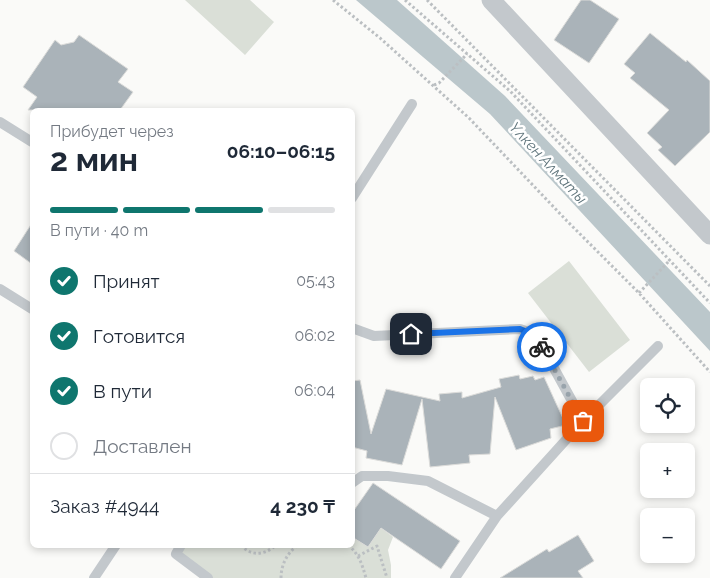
<!DOCTYPE html>
<html lang="ru">
<meta charset="utf-8">
<style>
:root{--surface:#fff;--page:#f2f2f3;--text:#1f2937;--muted:#747a83;--line:#e0e1e3;--accent:#0f766e}
body{margin:0;font-family:Raleway,sans-serif;background:var(--page);color:var(--text);height:100vh;display:flex;flex-direction:column;font-size:19px;white-space:nowrap}
*{box-sizing:border-box;margin:0}
p{font-size:16px;color:var(--muted)}
.icon{flex:none;width:28px;height:28px;fill:none;stroke:currentColor;stroke-width:2;stroke-linecap:round;stroke-linejoin:round}
.map{position:relative;flex:1;overflow:hidden}
.sheet{position:absolute;left:30px;top:108px;width:325px;height:440px;display:flex;flex-direction:column;background:var(--surface);border-radius:8px;box-shadow:0 2px 8px #0003}
.sheet>*{flex:none}
.controls{position:absolute;left:640px;top:378px;display:grid;gap:10px}
.controls a{display:grid;place-items:center;width:55px;height:55px;border-radius:8px;background:var(--surface);box-shadow:0 2px 8px #0003;font-size:25px}
.pin{position:absolute;display:grid;place-items:center;width:42px;height:42px;color:#fff;margin:-21px;border-radius:10px;box-shadow:0 2px 8px #0006}
.courier{position:absolute;display:grid;place-items:center;width:50px;height:50px;margin:-25px;border:4px solid #1a73e8;border-radius:50%;background:#fff;color:#222;box-shadow:0 1px 6px #0007}
.summary em{font-style:normal;font-weight:700}
.summary div{display:flex;flex-direction:column-reverse}
.summary{display:flex;align-items:center;justify-content:space-between;height:85px;padding:0 20px}
h1{font-size:32px;font-weight:700;line-height:38px}
.bar{display:grid;grid-template-columns:repeat(4,1fr);gap:8px 5px;align-content:center;height:60px;padding:0 20px}
.bar i{height:6px;border-radius:4px;background:var(--line)}
.bar .current{background:var(--accent)}
.bar p{grid-column:span 4}
.line{display:flex;align-items:center;gap:12px;padding:0 20px;border-top:1px solid var(--line)}
.line div{flex:1}
ol{padding:0 20px;list-style:none}
li{display:flex;align-items:center;gap:15px;height:55px}
li p{margin-inline-start:auto}
li .icon{padding:5px;border-radius:50%;background:var(--accent);color:#fff;stroke-width:4}
li:last-child{color:var(--muted)}
li i{width:28px;height:28px;border:2px solid var(--line);border-radius:50%}
.map>svg:first-child{display:block}
</style>
<div class="map">
<svg width="710" height="578" viewBox="0 0 710 578">
<rect width="100%" height="100%" fill="#fafaf8"/>
<path fill="#dadfd7" d="M185,0H250L274,22L245,55Z
M569,261L630,340L589,372L528,293Z
M381,528L393,537L388,550L391,565V578H208L176,554L181,545H352L353,537L368,547Z"/>
<path fill="#bbc7cb" d="M356,0H397L505,96L710,312V351L490,114Z"/>
<path fill="#aab3b9" stroke="#dcdcda" d="M581,0H590L619,19L589,63L554,40Z
M650,33L686,62L687,60L710,81V132L675,166L658,150L662,147L647,133L669,110L630,78L635,73L624,64Z
M79,35L128,69L118,82L133,92L120,110H28L37,97L23,87L55,40L61,45L74,42Z
M32,223V264L14,251Z
M519,375L520,379L533,376L535,380L544,377L566,425L550,429L551,438L516,450L495,397L490,454L469,455L470,463L430,467L422,399L402,465L366,458L367,451L352,447V381L360,380L371,434L386,389L440,401L439,394L462,392V398L501,387L499,379Z
M373,483L460,541L441,569L381,528L368,547L352,537V513Z
M578,535L594,561L578,571L583,578H500L547,549L549,552Z"/>
<g fill="none" stroke-linecap="round" stroke-linejoin="round">
<path stroke="#bbbfc2" stroke-width="3" stroke-dasharray="2.5 2.5" stroke-linecap="butt" d="M333,0L380,38L469,118L567,221L639,293L710,372
M405,0L510,91L710,303
M427,0L710,286
M434,85L439,83L467,54
M639,293L670,260
M241,545C251,557 265,555 276,545
M348,545C359,554 362,564 366,578
M358,556L377,546L387,578
M281,578C281,565 287,553 298,545"/>
<path stroke="#c3c8cc" stroke-width="10" d="M0,122L32,142
M352,198L412,104
M0,289L32,309
M352,328L374,336L520,329L531,333L539,341L583,421
M352,483L362,476H388L428,481L497,516
M181,545L176,554L208,578
M94,578L116,545
M455,578L497,516L583,421L658,346"/>
<path stroke="#c3c8cc" stroke-width="19" d="M491,0L710,235"/>
</g>
<g fill="none" stroke-linecap="round" stroke-linejoin="round">
<path stroke="#99a4ac" stroke-width="5" stroke-dasharray="0 9" d="M542,347L583,421"/>
<path stroke="#1a73e8" stroke-width="6" d="M411,334L520,329C530,333 537,337 542,347"/>
</g>
<g text-anchor="middle" stroke-width="5" stroke-linejoin="round" paint-order="stroke">
<g font-size="15" font-style="italic" fill="#60757c" stroke="#fff">
<text transform="translate(548 163) rotate(47)" y="5">Үлкен Алматы</text>
</g>
</g>
</svg>
<div class="controls">
<a><svg class="icon" aria-label="locate" viewBox="0 0 24 24"><circle cx="12" cy="12" r="6"/><path d="M12 2v4M12 18v4M2 12h4M18 12h4"/></svg></a>
<a>+</a>
<a>−</a>
</div>
<div class="pin" style="left:583px;top:421px;background:#ea580c"><svg class="icon" aria-label="bag" viewBox="0 0 24 24"><path d="M5 8h14l-1 12H6zM9 8a3 3 0 0 1 6 0"/></svg></div>
<div class="pin" style="left:411px;top:334px;background:#1f2937"><svg class="icon" aria-label="home" viewBox="0 0 24 24"><path d="M3 11l9-7 9 7M6 9v11h12V9"/></svg></div>
<div class="courier" style="left:542px;top:347px"><svg class="icon" aria-label="bike" viewBox="0 0 24 24"><circle cx="6" cy="16" r="4"/><circle cx="18" cy="16" r="4"/><path d="M6 16l4-8h5l3 8M10 8l3 8H6M13 5h3"/></svg></div>
<section class="sheet">
<div class="summary"><div><h1>2 мин</h1><p>Прибудет через</p></div><em>06:10–06:15</em></div>
<div class="bar"><i class="current"></i><i class="current"></i><i class="current"></i><i></i><p>В пути · 40 m</p></div>
<ol>
<li><svg class="icon" aria-label="check" viewBox="0 0 24 24"><path d="M5 12l5 5 9-10"/></svg>Принят<p>05:43</p></li>
<li><svg class="icon" aria-label="check" viewBox="0 0 24 24"><path d="M5 12l5 5 9-10"/></svg>Готовится<p>06:02</p></li>
<li><svg class="icon" aria-label="check" viewBox="0 0 24 24"><path d="M5 12l5 5 9-10"/></svg>В пути<p>06:04</p></li>
<li><i></i>Доставлен</li>
</ol>
<div class="line" style="height:65px"><div>Заказ #4944</div><b>4 230 ₸</b></div>
</section>
</div>
